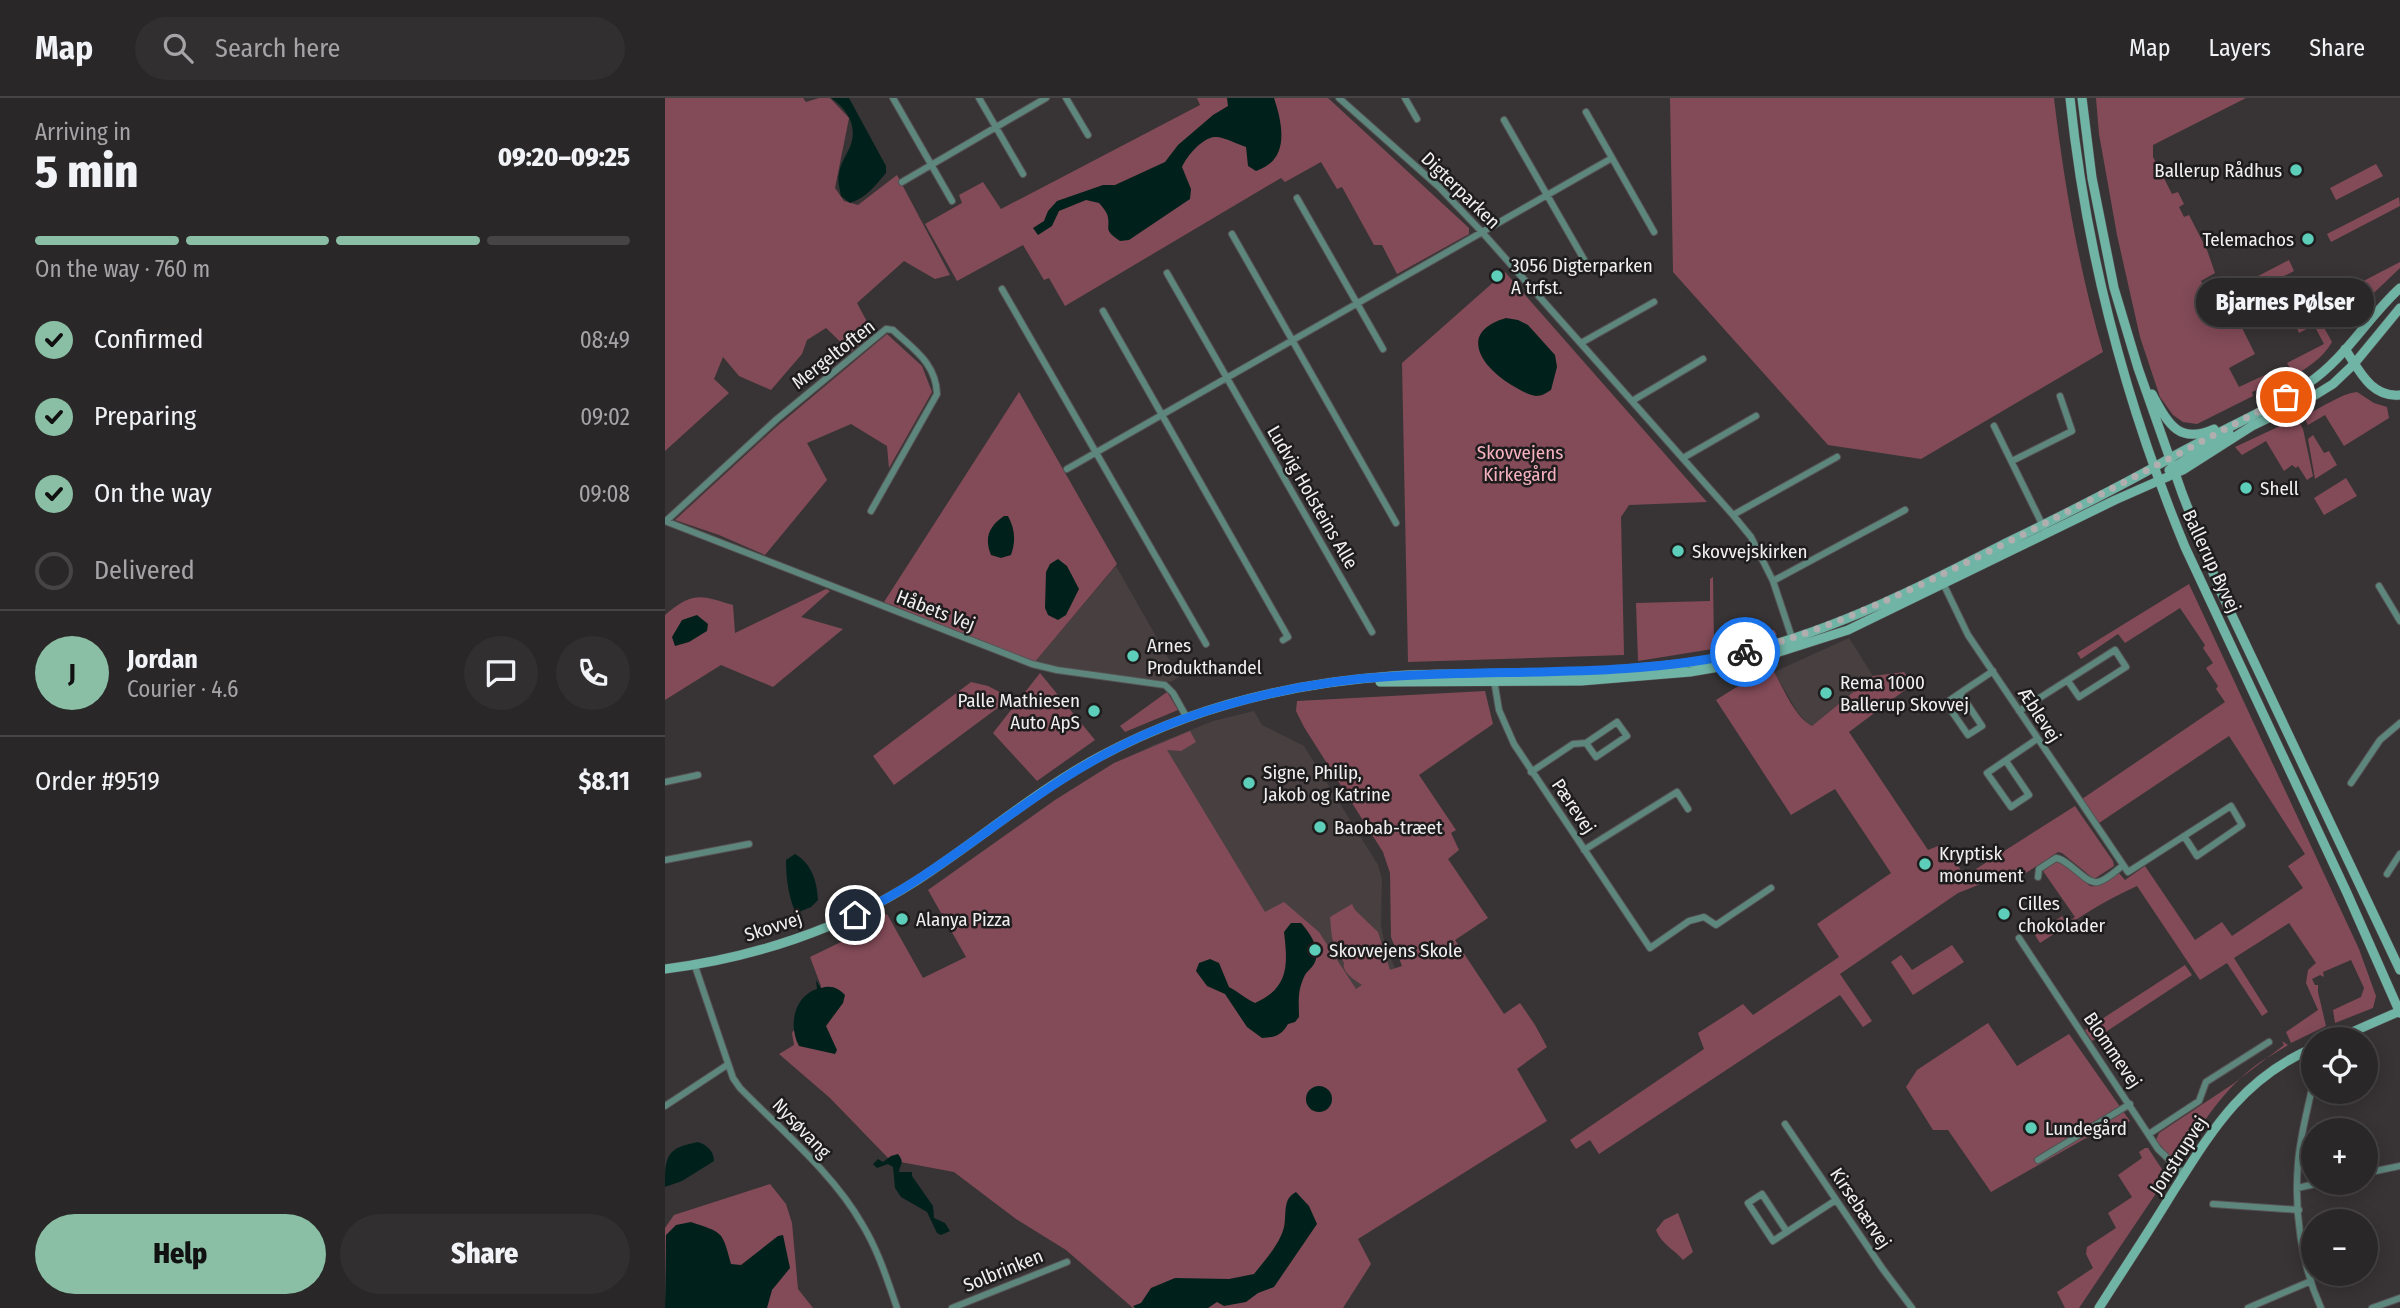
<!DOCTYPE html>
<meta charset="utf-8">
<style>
:root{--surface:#2a2728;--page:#322f30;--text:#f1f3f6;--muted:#a5a5a8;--line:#464445;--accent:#8abfa5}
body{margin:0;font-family:"Fira Sans Condensed",sans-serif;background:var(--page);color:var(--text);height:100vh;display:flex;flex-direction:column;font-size:26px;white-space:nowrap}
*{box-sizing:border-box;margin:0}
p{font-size:23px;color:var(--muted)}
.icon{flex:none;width:38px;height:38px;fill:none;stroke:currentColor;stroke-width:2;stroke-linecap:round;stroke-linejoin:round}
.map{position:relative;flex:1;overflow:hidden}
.sheet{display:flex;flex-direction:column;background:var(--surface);width:665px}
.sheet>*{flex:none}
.tools{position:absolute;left:1636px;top:929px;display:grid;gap:14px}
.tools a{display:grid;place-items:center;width:77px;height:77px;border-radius:50%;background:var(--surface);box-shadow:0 4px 18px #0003,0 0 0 2px var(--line);font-size:35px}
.pin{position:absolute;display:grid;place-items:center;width:60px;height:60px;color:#fff;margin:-30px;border:4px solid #fff;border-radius:50%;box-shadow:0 2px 7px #0007}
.courier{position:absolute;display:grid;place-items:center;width:70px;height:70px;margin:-35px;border:5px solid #1a73e8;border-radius:50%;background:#fff;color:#222;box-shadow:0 2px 9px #0007}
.bubble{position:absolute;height:49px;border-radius:24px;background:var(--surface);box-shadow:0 4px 18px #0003,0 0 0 2px var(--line);font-size:23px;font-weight:800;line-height:49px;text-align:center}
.overview em{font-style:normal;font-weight:800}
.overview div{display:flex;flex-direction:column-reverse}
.overview{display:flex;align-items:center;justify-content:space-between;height:119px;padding:0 35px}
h1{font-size:46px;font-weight:800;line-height:52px}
.bar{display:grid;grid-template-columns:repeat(4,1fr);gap:10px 7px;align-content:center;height:84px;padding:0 35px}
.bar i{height:9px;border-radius:5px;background:var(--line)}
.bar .current{background:var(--accent)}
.bar p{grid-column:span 4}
.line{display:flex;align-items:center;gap:18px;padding:0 35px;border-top:2px solid var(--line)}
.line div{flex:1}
.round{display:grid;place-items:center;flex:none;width:74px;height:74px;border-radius:37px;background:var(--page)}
ol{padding:0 35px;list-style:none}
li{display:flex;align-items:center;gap:21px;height:77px}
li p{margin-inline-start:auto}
li .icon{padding:7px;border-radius:50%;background:var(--accent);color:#111;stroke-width:4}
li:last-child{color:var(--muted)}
li i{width:38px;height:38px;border:4px solid var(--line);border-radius:50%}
.primary-button{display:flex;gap:14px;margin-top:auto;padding:14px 35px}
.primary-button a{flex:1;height:80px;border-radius:42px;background:var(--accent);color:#111;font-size:28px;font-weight:800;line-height:80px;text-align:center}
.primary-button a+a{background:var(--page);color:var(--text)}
header{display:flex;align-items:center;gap:42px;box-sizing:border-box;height:98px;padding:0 35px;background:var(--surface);border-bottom:2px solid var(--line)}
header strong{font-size:33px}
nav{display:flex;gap:38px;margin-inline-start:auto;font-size:24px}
.search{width:490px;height:63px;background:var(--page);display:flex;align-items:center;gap:18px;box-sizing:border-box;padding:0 24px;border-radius:38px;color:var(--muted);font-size:26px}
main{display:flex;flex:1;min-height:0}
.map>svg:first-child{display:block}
</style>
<header>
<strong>Map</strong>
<div class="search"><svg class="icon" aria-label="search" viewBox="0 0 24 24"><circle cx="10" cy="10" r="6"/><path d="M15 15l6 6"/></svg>Search here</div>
<nav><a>Map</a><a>Layers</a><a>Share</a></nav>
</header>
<main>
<section class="sheet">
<div class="overview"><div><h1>5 min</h1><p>Arriving in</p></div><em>09:20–09:25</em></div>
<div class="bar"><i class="current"></i><i class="current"></i><i class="current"></i><i></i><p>On the way · 760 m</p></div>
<ol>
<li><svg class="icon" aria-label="check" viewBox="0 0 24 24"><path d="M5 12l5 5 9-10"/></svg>Confirmed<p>08:49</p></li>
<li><svg class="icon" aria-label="check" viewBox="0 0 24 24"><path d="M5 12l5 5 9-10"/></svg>Preparing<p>09:02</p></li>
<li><svg class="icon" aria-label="check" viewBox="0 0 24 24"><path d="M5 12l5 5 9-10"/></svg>On the way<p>09:08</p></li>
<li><i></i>Delivered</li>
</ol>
<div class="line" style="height:126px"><b class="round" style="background:var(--accent);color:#111">J</b><div><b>Jordan</b><p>Courier · 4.6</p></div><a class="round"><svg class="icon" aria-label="chat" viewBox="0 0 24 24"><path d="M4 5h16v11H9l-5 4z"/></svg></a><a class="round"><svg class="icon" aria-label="phone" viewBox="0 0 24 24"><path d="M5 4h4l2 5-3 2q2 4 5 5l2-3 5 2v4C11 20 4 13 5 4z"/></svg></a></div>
<div class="line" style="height:91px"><div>Order #9519</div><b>$8.11</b></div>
<div class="primary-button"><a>Help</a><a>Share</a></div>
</section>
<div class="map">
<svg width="1735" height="1210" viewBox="0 0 1735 1210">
<rect width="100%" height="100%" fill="#383435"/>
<path fill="#483f41" d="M451,468L514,579L506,584L369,565Z
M1184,540L1208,578L1147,628L1141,624L1132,613L1109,574Z
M589,613L597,627L639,648L713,767L717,781L716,827L719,843L731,873L786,1077L458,662L486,648L548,623Z"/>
<path fill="#834b58" d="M0,0H138L141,4L154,0H165L184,20L170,90L179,103L193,107L232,77L285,177L270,181L239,163L192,205L208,235L186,254L161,230L142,242L137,256L106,292L74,278L58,259L49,281L64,295L0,353Z
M532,0H663L804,130V136L732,176L717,147H709L677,89L672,91L656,64L620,84L616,80L400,208L384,180L379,182L358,147L292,183L260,126L297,105L294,97L318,84L336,111L535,7Z
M1005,0H1389C1399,86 1414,171 1438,254L1256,361L1163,347L1008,174Z
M1431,0H1581L1488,47V59L1507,96L1513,94L1519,106L1514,109L1519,119L1524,117L1542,152L1550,175L1536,183L1546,202L1560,195L1566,205L1557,211L1566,230L1575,226L1590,256L1564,270L1574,289L1602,276L1608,288L1596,294L1594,291L1587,294L1588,298L1532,326L1518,324L1508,317L1495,299L1475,239L1452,137L1434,36Z
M1711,66L1718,78L1671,102L1665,90Z
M1734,99L1735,108L1666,144L1662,136Z
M1624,162L1629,173L1577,200L1572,189Z
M1735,164V170L1692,211L1683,191Z
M840,174L1042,404L964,407L956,419L959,557L743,564L737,265Z
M1639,192L1643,199L1583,230L1579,223Z
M1652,217L1667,244C1656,264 1631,277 1611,287L1608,281L1626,272L1622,265L1659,246L1649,227L1634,235L1631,228Z
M222,236L257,268L267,294L224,370L222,348L186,326L142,345L162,382L100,457L54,437L10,422L110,330Z
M354,294L452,466L369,565L219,504Z
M1692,294L1709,305L1722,309L1724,320L1679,348L1660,317L1643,327L1638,318C1656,311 1674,296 1692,294Z
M1632,320L1638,331L1648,378L1642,382L1633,368L1631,370L1627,367L1619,373L1601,343L1577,357L1570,349Z
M1648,337L1659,355L1664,353L1672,367L1650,381L1643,341Z
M1681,380L1692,398L1659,417L1649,400Z
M1048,479L1049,548L1109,532L1112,537L1060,549L973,563L971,505L1045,503V481Z
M1524,486L1694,851L1711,898L1708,910L1670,925L1668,912L1696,899L1699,890L1686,862L1658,874L1659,879L1655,877L1647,881L1650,887H1653V894L1661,928L1626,945L1621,934L1653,912L1641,885L1643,872L1651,865L1624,825L1569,860L1603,914L1597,918L1562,865L1535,882L1472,788C1438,803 1407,824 1375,845L1370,837L1397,818L1402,825L1410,819L1378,773L1393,763H1397L1425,788C1436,790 1445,781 1454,775L1460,782L1480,768L1530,842L1557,824L1567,838L1638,790L1623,768L1640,756L1564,638L1434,725L1417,701L1560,604L1551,591L1553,588L1541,570L1548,565L1538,550L1540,547L1515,510L1460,545L1453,536L1416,561L1412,555Z
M161,491L165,493L136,519L178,531L108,589L56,567L0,602V517C28,493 35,497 68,507L70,535Z
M1109,574C1119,591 1129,618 1147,628L1208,578L1239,574L1248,586L1184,634L1263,752L1278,746L1300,778L1410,708L1448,763L1449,768L1429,781L1397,755L1393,754L1347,784L1341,776L1293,795L1175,876L1207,923L1198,929L1175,897L934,1056L925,1042L911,1051L905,1042L1039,951L1033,935L1078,906L1088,917L1174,859L1152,826L1226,775L1170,691L1126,717L1051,602L1070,590Z
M375,575L430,642L372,683L328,635Z
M306,584L323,588L346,600L229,687L208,658Z
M820,593L828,626L754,677L791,732L786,735L794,752L783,761L823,820L790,842L839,916L855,905L870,927L882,949L852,971L882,1023L693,1141L706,1166L678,1210H468L401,1152L351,1121L289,1074L225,1062L165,1000L114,956L129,947L127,935L156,888L145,859L178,843L222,816L258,880L301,859L263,792L390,702L449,665L525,633L531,644L516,653L502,652L600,814L619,804L654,834L691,891L697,887C691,883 683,878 680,872C676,863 682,870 677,861C666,844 667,840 665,819L687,806L690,812L713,834L725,872L737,868L726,839L725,775L718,754L639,629L631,613L632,603Z
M502,594L513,612L460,634L455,628Z
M1287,847L1299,864L1248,897L1226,864L1236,857L1247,872Z
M1520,867L1527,877L1427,943L1420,932Z
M1323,925L1352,968L1404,936L1465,1023L1455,1030L1450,1024L1426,1039L1421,1040L1326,1094L1283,1032H1268L1241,989L1252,972Z
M1617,943L1623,947C1611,955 1597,962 1586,971C1554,997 1533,1032 1511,1066L1491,1042L1494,1035L1568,986L1619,947Z
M1480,1050H1483L1502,1079L1414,1210H1400L1392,1194L1428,1170L1421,1156L1422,1149L1451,1130L1443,1115L1467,1099L1453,1077L1477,1060L1474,1054Z
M105,1086L121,1106L127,1125L133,1191L148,1210H0V1130L9,1117Z
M1013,1115L1028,1154L1018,1162C1009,1151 997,1147 991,1132L999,1122Z"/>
<path fill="#00211b" d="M166,0H184L221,68V75C210,88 201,100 185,105L176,98C175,91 172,83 174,76C175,66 181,58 185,49C193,28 183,12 166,0Z
M562,0H609C618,27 625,62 591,73L583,68L581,49C572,46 558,38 549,39C536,41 522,58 517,69L526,91L525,101L464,142L455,143C436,130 447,131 442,116C440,112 437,108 434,105L421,102L394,113L387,128L373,137L368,130L379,123L383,113L392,103L438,87H450L500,64L513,47L548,17L563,8Z
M841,220L853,222L863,227L890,257L892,269L886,292C881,295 877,298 871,298C863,297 857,293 850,289C819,272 790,235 841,220Z
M339,418H343C350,431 351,443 346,457L336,460L326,457C319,440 324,428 339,418Z
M393,461L402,468L414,491L401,517L393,522L383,517L380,510L381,474L385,466Z
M32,517L43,526L42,533L24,544L10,548L7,539L17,522Z
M130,756C147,766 152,783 153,802L146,809L134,814L129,811C123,795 121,779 121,762Z
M626,825H636C645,835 657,852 649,866C646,871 641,874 639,879C632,894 634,905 634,919L630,924L623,926C616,938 610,939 597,940L582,929L560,896L542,888L531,873L534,865L545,861L554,865L564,889C574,894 579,900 590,905C624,890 623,867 619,834Z
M151,882L156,890C167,887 173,890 180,897L178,905L161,928L172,952L170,956L134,948C123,928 129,898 152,891Z
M641 1001a13 13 0 1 1 26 0a13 13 0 1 1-26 0Z
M33,1044C42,1047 49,1053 49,1063L17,1083L0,1089C0,1058 1,1050 33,1044Z
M233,1056C240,1065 235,1066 234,1074H247V1078L268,1108L269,1120L280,1125L285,1133L276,1137L272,1135L262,1114L236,1099L230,1090L228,1069L223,1066L212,1070L208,1066L213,1061L218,1064L226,1058Z
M631,1094L644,1108L652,1126L609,1189L593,1195L581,1204L559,1208L552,1204L543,1210H470L468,1208L476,1205L486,1190L510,1180L564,1181L589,1176C600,1162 615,1146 619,1129C622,1116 617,1101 631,1094Z
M26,1124C58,1135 57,1132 66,1166L76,1167L113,1138L118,1137L125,1170L107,1192L102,1210H0L1,1137L11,1127Z"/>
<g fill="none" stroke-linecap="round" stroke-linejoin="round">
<g stroke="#565253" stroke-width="8">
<path id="street" d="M228,0L287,103
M314,0L358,76
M401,0L423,37
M674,0L774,89L817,134L1068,417L1086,439L1108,483L1128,543
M740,0L752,21
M921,14L989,134
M839,22L925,172
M237,84L381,0
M632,100L718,251
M567,136L731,425
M502,175L707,534
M337,191L541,546
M438,213L623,539L618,542
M916,245L989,204
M967,303L1038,261
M1329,328L1379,430
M1018,360L1091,318
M1347,363L1407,333L1395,298
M402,371L947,60
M1068,417L1172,359
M0,423L367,566L392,572L500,587L508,595L522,620
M1,423L112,321L221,231L228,232C249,252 271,265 272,296L206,413
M1108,483L1240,412
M1277,483L1303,537L1463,774L1566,708L1577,727L1532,758L1519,738
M1714,488L1735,523
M829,582L834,612L849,646L985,850L1024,823L1039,819L1051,827L1106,790
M1295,595L1317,628L1303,637L1281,605C1296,594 1312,584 1328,573
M1354,613L1450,552L1461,569L1414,599L1403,583
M1341,663L1364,697L1346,709L1322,675L1372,641
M866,674L908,646L921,645L952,624L962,638L931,659L921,645
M0,684L33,677
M1686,685L1715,642L1735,625
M919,752L1012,694L1023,711
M0,762L84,746
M1722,776L1735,756
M1373,779L1374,771L1391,760C1405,762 1421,787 1433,784C1441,782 1451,773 1457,768
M1354,840L1493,1051L1519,1076
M30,868L68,980L75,990C116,1032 168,1075 197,1126C213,1152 222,1181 232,1210
M1644,952L1648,964V976
M1648,985C1643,1011 1635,1038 1633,1065C1629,1113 1636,1166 1656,1210
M0,1008L62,967
M1120,1026L1217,1170L1247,1210
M1484,1036L1534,1003L1541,984L1604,944
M1373,1062L1465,1006
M1701,1075L1735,1068
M1632,1090L1655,1085
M1548,1106L1634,1112
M1122,1134L1097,1096L1083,1105L1108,1143L1114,1139L1171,1102
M287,1210L402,1164
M1583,1210L1646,1183
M1707,1210L1735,1200"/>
</g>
<g stroke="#565253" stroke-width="10">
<path id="secondary" d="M1405,0C1421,154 1461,306 1520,449L1682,795L1735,915
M1417,0L1427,80L1449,190L1473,270L1517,395L1554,490L1735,872
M1680,251C1694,272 1706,300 1735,297
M1487,296C1503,325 1513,347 1549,331
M1504,372L1564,335
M715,584L916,583L1025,574L1083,564L1183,532L1450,402L1518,372L1587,328L1647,299L1668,286L1689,266L1735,210
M0,871C88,860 176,831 251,783C313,743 369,694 434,659C462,644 491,631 521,620C587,596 657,583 727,578C788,574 849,578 910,575C945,573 980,570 1015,566C1129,553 1235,499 1337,447C1394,419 1452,391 1507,359C1551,334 1600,315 1642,286C1680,261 1702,220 1735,190
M1669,942L1735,913
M1434,1210C1458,1172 1483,1135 1506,1097C1546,1034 1576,981 1648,950"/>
</g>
<use href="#street" stroke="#5d867d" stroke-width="6"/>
<use href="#secondary" stroke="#70b4a5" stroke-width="9"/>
</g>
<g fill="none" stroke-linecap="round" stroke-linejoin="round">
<path stroke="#b0aeaf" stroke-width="7" stroke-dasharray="0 12.6" d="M1080,554C1167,531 1248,491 1329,451C1427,402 1524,350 1621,299"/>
<path stroke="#1a73e8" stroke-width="9" d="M190,817C263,782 325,728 393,684C442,652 495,627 551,610C610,592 671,581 732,578C849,571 965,580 1080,554"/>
</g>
<g fill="#5dceb9" stroke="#1e1c1d" stroke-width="2.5">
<circle cx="1631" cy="72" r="7"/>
<circle cx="1643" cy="141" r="7"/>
<circle cx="832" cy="178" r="7"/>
<circle cx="1581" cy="390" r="7"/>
<circle cx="1013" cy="453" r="7"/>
<circle cx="468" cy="558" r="7"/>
<circle cx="1161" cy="595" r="7"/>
<circle cx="429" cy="613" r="7"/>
<circle cx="584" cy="685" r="7"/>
<circle cx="655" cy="729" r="7"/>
<circle cx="1260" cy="766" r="7"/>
<circle cx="1339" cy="816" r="7"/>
<circle cx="237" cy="821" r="7"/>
<circle cx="650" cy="852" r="7"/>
<circle cx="1366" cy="1030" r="7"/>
</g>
<g text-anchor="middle" stroke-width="5" stroke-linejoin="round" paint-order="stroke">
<g font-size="19" fill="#f1eff0" stroke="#1e1c1d" text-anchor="start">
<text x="1617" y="79" text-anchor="end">Ballerup Rådhus</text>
<text x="1629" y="148" text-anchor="end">Telemachos</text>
<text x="846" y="174">3056 Digterparken<tspan x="846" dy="22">A trfst.</tspan></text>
<text x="1595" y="397">Shell</text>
<text x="1027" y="460">Skovvejskirken</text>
<text x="482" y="554">Arnes<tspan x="482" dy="22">Produkthandel</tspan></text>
<text x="1175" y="591">Rema 1000<tspan x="1175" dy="22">Ballerup Skovvej</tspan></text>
<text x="415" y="609" text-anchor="end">Palle Mathiesen<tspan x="415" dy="22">Auto ApS</tspan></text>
<text x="598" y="681">Signe, Philip,<tspan x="598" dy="22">Jakob og Katrine</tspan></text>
<text x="669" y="736">Baobab-træet</text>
<text x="1274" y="762">Kryptisk<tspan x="1274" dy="22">monument</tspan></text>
<text x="1353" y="812">Cilles<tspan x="1353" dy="22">chokolader</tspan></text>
<text x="251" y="828">Alanya Pizza</text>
<text x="664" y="859">Skovvejens Skole</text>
<text x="1380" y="1037">Lundegård</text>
</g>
<g font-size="19" fill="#f1eff0" stroke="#1e1c1d">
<text transform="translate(796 92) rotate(44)" y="7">Digterparken</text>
<text transform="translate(168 256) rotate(-38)" y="7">Mergeltoften</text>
<text transform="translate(648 399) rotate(60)" y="7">Ludvig Holsteins Alle</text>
<text transform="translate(1547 463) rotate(65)" y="7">Ballerup Byvej</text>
<text transform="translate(271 512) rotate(21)" y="7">Håbets Vej</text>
<text transform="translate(1375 617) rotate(57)" y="7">Æblevej</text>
<text transform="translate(909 708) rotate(56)" y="7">Pærevej</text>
<text transform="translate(108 828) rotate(-18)" y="7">Skovvej</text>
<text transform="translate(1448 952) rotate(56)" y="7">Blommevej</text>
<text transform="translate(137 1030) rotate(46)" y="7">Nysøvang</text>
<text transform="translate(1513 1057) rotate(-57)" y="7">Jonstrupvej</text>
<text transform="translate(1196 1110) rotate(56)" y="7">Kirsebærvej</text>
<text transform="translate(338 1172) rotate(-22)" y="7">Solbrinken</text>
</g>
<g font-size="19" fill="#f7b2c0" stroke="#1e1c1d">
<text x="855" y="361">Skovvejens<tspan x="855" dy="22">Kirkegård</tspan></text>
</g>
</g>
</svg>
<div class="tools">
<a><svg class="icon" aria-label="locate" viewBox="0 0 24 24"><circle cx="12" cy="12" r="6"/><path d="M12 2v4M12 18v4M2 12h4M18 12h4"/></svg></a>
<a>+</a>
<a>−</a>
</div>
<div class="pin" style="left:1621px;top:299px;background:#ea580c"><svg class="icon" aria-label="bag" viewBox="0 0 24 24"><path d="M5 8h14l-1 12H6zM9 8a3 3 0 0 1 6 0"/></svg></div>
<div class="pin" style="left:190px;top:817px;background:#1f2937"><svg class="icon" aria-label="home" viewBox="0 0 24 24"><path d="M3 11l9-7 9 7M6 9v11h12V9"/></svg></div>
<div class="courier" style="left:1080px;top:554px"><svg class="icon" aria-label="bike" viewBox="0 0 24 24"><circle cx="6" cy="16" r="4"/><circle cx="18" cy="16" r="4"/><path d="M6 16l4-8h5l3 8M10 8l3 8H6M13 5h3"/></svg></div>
<div class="bubble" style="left:1531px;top:180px;width:178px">Bjarnes Pølser</div>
</div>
</main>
